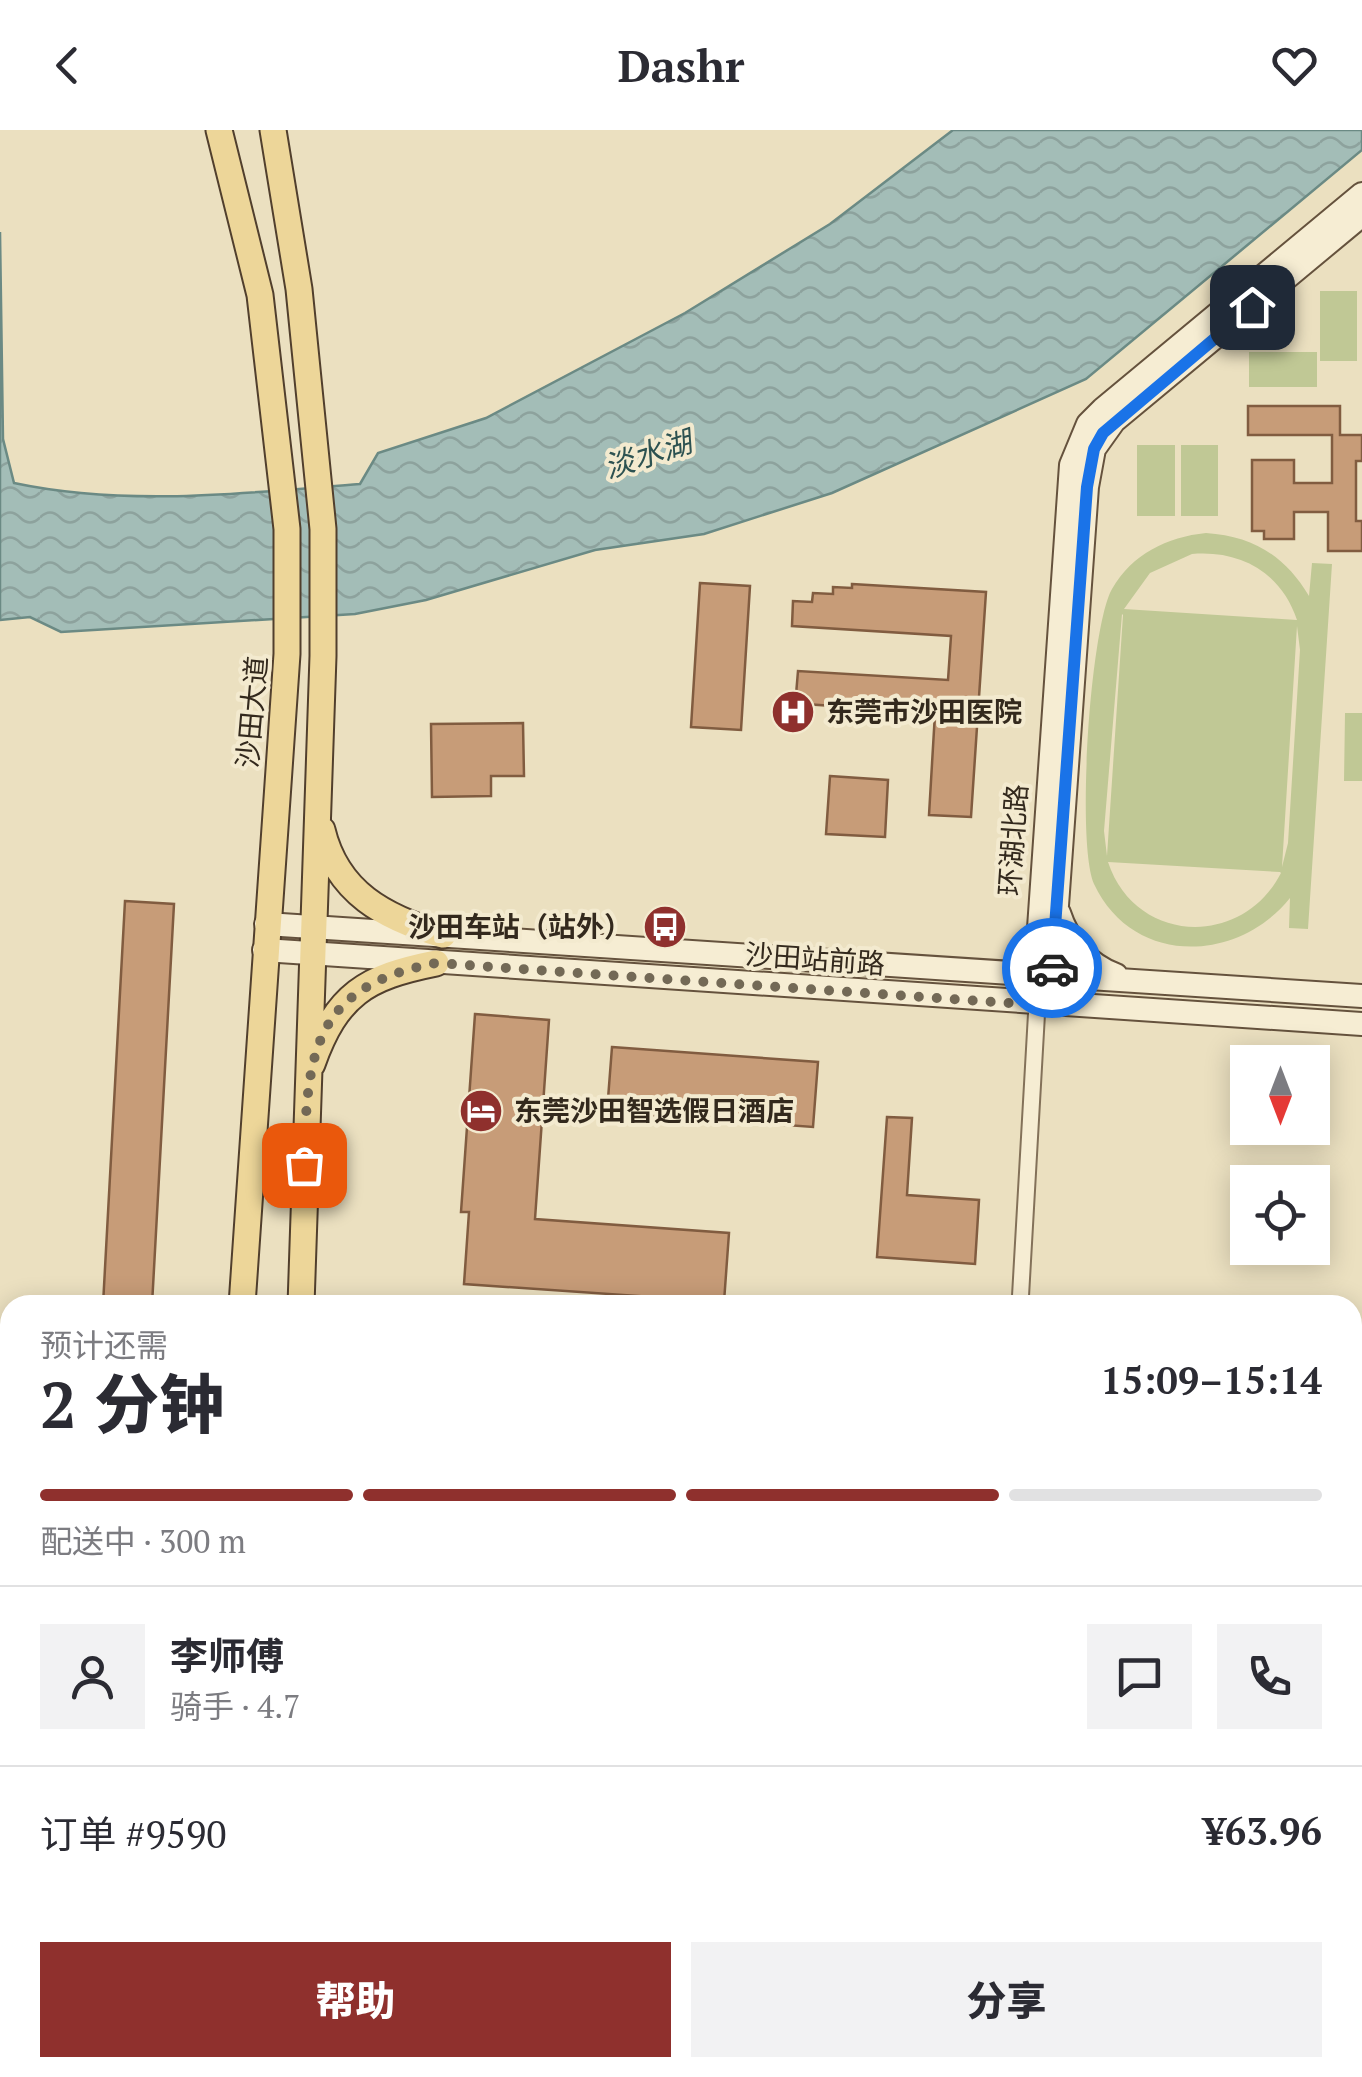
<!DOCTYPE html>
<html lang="zh">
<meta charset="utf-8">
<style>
:root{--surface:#fff;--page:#f2f2f3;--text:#2b2b33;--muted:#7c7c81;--line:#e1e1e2;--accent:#8f302d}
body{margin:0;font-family:"PT Serif","Noto Sans SC",serif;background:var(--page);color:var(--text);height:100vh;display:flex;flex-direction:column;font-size:38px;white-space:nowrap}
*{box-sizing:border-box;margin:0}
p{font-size:32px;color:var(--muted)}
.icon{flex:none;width:55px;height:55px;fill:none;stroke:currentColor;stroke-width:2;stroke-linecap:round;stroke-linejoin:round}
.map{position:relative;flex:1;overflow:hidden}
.drawer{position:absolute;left:0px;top:1165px;width:1362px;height:782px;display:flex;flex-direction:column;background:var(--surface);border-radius:30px 30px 0 0;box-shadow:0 5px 25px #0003}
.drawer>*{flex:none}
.needle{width:65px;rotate:180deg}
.fabs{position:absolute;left:1230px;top:915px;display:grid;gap:20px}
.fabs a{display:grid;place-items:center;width:100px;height:100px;border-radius:0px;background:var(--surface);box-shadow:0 5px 25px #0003;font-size:50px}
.pin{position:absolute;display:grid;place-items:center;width:85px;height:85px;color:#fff;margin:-42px;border-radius:20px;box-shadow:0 5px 15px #0006}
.courier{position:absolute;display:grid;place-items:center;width:100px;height:100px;margin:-50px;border:8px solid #1a73e8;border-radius:50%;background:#fff;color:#222;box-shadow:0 2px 12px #0007}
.headline em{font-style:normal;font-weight:800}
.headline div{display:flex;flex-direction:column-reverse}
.headline{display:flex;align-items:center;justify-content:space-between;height:170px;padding:0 40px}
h1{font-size:65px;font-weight:800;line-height:75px}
.bar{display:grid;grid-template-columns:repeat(4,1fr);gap:15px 10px;align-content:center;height:120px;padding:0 40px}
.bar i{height:12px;border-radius:8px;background:var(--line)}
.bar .selected{background:var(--accent)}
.bar p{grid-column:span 4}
.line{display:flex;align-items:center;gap:25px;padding:0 40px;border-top:2px solid var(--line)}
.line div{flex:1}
.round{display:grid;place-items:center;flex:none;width:105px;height:105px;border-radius:0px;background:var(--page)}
.cta{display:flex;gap:20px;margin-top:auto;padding:20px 40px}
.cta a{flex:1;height:115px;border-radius:0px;background:var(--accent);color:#fff;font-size:40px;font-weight:800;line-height:115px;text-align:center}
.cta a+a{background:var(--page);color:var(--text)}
header{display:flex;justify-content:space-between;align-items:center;height:130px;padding:0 40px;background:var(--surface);font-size:45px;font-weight:800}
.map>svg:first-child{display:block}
</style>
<header><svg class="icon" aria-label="back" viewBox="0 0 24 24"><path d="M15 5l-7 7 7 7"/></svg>Dashr<svg class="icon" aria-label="heart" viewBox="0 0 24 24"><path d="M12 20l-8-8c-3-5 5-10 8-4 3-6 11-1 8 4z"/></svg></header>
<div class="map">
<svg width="1362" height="1947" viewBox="0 0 1362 1947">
<defs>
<pattern id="water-waves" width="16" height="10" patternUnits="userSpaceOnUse" patternTransform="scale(2.5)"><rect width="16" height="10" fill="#a3bdb7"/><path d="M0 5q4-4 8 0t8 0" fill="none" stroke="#8da29d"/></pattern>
</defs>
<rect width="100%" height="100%" fill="#ebe0c0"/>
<path fill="#c0c895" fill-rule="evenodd" d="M1320,161H1357V231H1320Z
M1249,222H1317V257H1249Z
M1137,315H1175V386H1137Z
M1181,315H1218V386H1181Z
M1206,403C1253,406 1285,426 1309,466L1312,433L1332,434L1308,799L1289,798L1290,768C1238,833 1133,837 1094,754C1076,713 1090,498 1112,459C1132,424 1167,407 1206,403ZM1192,424C1240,420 1281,442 1297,490L1124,479L1150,443ZM1122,484L1123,485L1107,726L1104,701ZM1297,496L1300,520L1288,713L1282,737ZM1108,732L1280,742L1281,743C1242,819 1135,814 1108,732Z
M1345,583H1362V651H1344Z"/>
<path fill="url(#water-waves)" stroke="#6b8a84" stroke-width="2.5" d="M953,0H1362V20L1086,249L832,363L704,404L595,420L426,470L355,484L61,502L30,487L0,490V102L3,309L14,353C127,377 247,363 360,354L378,323L486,288L685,183L830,94Z"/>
<path fill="#c79c78" stroke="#815c40" stroke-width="2.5" d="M1248,276H1340V305H1362V331H1356V391H1362V421H1328V382H1294V409H1264V401H1252V330H1294V353H1332V305H1248Z
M700,453L750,456L741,600L691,597Z
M852,454L986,462L971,687L929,685L935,583L805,574L806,566L796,565L798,541L948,550L951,506L792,496L793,471L812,472L813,463L833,464V457L852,458Z
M523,593L524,646H491V666L432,667L431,594Z
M830,646L888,650L885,707L826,704Z
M125,771L174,774L152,1175H103Z
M475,884L549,890L535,1089L729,1103L724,1172L464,1154L469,1082H461Z
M612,917L818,932L813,997L607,982Z
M887,987L912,988L907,1065L979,1070L975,1134L877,1127Z"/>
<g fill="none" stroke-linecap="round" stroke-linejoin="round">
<g stroke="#837159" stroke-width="11">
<path id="lane" d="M1012,1947V1938
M1087,1947L1088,1938
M1242,1947L1244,1938"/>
</g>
<g stroke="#837159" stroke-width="19">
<path id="street" d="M1020,1175L1037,875
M1352,1236L1362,1226
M0,1558H10"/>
</g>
<g stroke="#65523d" stroke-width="26">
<path id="secondary" d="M1059,783C1068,811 1088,835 1116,845
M266,794L1362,866
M264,820L1362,894
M1035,856L1071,335L1088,294L1103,279L1362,64
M1045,858L1052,845L1087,357L1094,319L1114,291L1362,85
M1352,1540L1362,1539
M1352,1560H1362"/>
</g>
<g stroke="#513f2d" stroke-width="29">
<path id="primary" d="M219,0L260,165L287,399V524L242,1175
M273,0L299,159L323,399V526L301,1175
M322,700C337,763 385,788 443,805
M312,934C337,864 366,847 436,833
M205,1947L206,1938
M269,1947V1938"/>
</g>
<use href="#lane" stroke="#f6edd3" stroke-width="8"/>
<use href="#street" stroke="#f6edd3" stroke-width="15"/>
<use href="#secondary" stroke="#f6edd3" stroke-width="22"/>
<use href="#primary" stroke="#edd699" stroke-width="25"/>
</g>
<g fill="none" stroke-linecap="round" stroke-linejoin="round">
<path stroke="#736956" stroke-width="10" stroke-dasharray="0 18" d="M304,1035C307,923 312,857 436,833L1036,875L1052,838"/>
<path stroke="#1a73e8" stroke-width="12" d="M1052,838L1087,357L1094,319L1103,303L1252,177"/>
</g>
<defs>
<g id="hospital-disc" transform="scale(2.25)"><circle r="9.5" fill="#8f302d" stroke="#f3eacf"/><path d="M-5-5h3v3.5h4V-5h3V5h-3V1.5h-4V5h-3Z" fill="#fff"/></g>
<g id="bus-disc" transform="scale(2.25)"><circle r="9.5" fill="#8f302d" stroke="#f3eacf"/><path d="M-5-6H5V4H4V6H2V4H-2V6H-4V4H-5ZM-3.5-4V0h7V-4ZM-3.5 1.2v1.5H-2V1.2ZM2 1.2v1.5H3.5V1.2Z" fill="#fff"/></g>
<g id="hotel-disc" transform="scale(2.25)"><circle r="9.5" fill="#8f302d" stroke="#f3eacf"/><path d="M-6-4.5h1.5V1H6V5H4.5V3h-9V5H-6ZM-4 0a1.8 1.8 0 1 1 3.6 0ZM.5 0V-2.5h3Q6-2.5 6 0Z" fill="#fff"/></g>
</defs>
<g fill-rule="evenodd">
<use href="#hospital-disc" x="793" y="582"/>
<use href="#bus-disc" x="665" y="797"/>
<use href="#hotel-disc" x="481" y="981"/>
</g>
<g text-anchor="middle" stroke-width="8" stroke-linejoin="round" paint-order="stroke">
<g font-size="28" fill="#33291d" stroke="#f3eacf">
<text transform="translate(252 582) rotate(-85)" y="10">沙田大道</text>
<text transform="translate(1013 710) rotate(-86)" y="10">环湖北路</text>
<text transform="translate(815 829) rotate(4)" y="10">沙田站前路</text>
</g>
<g font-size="28" font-weight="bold" fill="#33291d" stroke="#f3eacf" text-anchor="start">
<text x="826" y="592">东莞市沙田医院</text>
<text x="632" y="807" text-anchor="end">沙田车站（站外）</text>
<text x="514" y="991">东莞沙田智选假日酒店</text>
</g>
<g font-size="30" font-style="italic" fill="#2d5251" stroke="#f3eacf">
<text transform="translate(648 325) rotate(-18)" y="10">淡水湖</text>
</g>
</g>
</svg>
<div class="fabs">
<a><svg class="needle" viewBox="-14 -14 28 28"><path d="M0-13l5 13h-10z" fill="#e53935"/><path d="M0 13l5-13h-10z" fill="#7c7c81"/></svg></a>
<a><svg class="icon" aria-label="locate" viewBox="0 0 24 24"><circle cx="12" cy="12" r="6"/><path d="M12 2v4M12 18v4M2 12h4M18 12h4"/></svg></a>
</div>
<div class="pin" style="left:304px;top:1035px;background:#ea580c"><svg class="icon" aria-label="bag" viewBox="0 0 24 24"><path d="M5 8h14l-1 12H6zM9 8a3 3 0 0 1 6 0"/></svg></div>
<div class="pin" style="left:1252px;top:177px;background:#1f2937"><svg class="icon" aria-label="home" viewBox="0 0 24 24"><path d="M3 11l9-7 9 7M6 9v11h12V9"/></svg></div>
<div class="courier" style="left:1052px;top:838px"><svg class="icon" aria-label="car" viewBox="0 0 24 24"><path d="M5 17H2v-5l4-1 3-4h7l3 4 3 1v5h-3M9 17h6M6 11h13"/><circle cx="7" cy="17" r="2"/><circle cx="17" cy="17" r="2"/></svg></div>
<section class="drawer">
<div class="headline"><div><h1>2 分钟</h1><p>预计还需</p></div><em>15:09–15:14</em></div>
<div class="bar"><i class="selected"></i><i class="selected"></i><i class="selected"></i><i></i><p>配送中 · 300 m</p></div>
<div class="line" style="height:180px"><a class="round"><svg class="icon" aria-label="person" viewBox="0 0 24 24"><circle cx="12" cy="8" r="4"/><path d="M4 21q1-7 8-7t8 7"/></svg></a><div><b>李师傅</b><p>骑手 · 4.7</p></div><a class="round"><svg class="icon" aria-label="chat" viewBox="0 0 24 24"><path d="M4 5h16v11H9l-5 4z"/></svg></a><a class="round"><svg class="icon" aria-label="phone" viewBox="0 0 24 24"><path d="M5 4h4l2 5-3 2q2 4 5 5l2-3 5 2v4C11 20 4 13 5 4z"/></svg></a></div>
<div class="line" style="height:130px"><div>订单 #9590</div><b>¥63.96</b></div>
<div class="cta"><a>帮助</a><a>分享</a></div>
</section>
</div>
